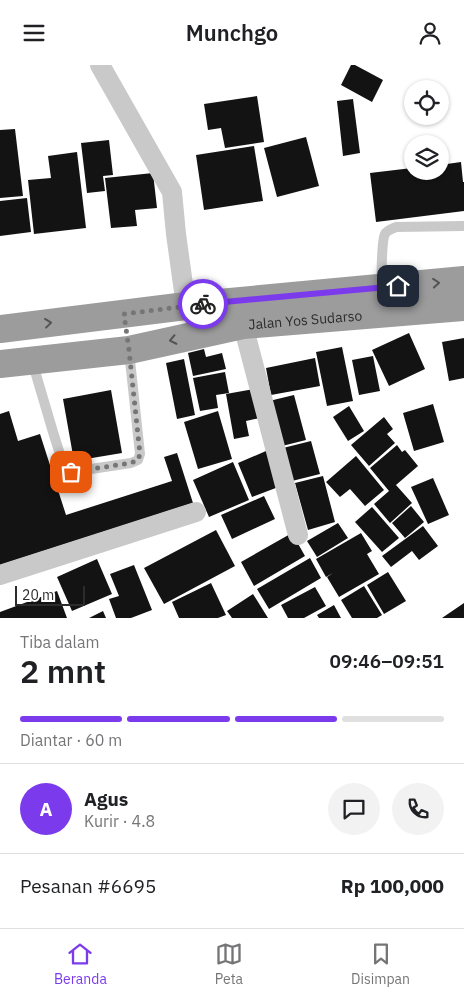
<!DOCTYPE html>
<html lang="id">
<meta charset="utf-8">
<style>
:root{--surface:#fff;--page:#f2f2f2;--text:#202124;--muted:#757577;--line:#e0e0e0;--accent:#7c3aed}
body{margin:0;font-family:"IBM Plex Sans",sans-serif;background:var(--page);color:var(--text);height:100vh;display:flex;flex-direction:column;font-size:19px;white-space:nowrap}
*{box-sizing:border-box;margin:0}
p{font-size:16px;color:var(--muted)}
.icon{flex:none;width:28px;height:28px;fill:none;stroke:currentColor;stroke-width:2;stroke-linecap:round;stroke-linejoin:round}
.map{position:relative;height:553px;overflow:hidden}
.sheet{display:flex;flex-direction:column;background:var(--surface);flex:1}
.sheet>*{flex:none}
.buttons{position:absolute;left:404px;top:15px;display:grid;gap:10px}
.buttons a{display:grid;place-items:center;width:45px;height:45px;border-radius:50%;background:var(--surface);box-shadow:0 1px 4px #0004;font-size:25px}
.scale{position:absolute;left:15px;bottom:12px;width:70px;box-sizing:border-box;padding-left:5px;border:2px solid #2c2c2c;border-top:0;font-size:14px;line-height:18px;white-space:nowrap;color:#2c2c2c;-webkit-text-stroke:4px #fff;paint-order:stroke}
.pin{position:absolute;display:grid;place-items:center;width:42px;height:42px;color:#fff;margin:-21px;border-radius:10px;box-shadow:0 2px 8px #0006}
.courier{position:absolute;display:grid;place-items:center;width:50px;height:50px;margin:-25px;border:4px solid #7c3aed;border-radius:50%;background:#fff;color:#222;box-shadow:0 1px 6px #0007}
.head em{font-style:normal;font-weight:600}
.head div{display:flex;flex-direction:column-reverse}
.head{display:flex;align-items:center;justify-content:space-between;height:85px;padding:0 20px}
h1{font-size:32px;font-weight:600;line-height:38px}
.bar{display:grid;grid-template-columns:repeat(4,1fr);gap:8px 5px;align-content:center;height:60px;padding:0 20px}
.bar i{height:6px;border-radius:4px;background:var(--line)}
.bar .current{background:var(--accent)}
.bar p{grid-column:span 4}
.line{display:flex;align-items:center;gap:12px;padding:0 20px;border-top:1px solid var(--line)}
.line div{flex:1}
.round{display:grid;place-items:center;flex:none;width:52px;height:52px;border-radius:26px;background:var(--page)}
header{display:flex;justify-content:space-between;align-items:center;height:65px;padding:0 20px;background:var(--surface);font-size:22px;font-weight:600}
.tabs{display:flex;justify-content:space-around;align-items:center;height:70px;border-top:1px solid var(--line);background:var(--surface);font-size:14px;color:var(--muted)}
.tabs a{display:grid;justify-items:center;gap:2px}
.tabs .current{color:var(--accent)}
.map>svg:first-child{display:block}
</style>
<header><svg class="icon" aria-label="menu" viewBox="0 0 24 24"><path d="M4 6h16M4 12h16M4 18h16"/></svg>Munchgo<svg class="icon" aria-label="person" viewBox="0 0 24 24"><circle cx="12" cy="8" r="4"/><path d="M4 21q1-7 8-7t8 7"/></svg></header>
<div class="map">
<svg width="464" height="553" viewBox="0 0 464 553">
<rect width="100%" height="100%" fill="#fff"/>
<path fill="#131313" d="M351,0H355L383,15L372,37L341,20Z
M257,31L264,77L225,83L221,63L208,65L204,39Z
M353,34L360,88L343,91L337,36Z
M15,64L23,131L0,133V65Z
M306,72L319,121L277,132L264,83Z
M109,75L113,110L103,111L105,126L87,128L81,78Z
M254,81L263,136L204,145L196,90Z
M77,87L86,163L34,169L28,115L51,113L48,91Z
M461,97L463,117H464V146L376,157L370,108L412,103V106H440V100Z
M153,108L157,143L135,145L137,161L111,163L105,113Z
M27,133L31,167L0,171V136Z
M409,268L425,304L389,321L372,285Z
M464,273V313L449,316L442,277Z
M342,282L353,336L327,341L316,287Z
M204,284L206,292L222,288L226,304L193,311L188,288Z
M373,291L380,326L359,330L352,295Z
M315,293L320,321L271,330L266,303Z
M184,294L195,350L177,354L166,298Z
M225,307L229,328L216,330L218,343L200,346L193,313Z
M254,324L260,353L246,356L249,371L234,374L226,329Z
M111,325L122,388L74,396L63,334Z
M294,330L306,375L278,382L265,337Z
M433,339L444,377L414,386L403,348Z
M349,341L364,366L348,376L333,352Z
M9,346L18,376L40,369L66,450L172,416L164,392L177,388L193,438L0,500V349Z
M218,346L232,394L198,404L184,357Z
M384,352L393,364L387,369L395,378L369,401L351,380Z
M311,376L320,409L288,417L279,384Z
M397,380L402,387L405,385L418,401L389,426L370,403Z
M266,386L281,421L252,432L238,398Z
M356,391L384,425L365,441L350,424L340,432L326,417Z
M233,397L249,435L209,452L193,415Z
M323,411L335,457L308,465L295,418Z
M433,413L449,450L428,459L411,422Z
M396,420L412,438L390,458L374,439Z
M264,431L275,454L232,474L221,450Z
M411,441L424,457L405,473L392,458Z
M372,442L399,473L382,487L355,457Z
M338,458L348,473L317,492L307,476Z
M423,461L438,481L419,495L412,486L391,502L382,491Z
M216,465L235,501L164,539L144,503Z
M292,468L305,491L254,521L241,497Z
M361,468L372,486L367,489L379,509L339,532L327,512L333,508L326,512L316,494Z
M310,493L321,513L269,544L257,524Z
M97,494L112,529L72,546L57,512Z
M134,500L152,545L131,553H116L109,534L119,531L110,509Z
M388,507L406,536L384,549L367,520Z
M211,518L226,550L218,553H179L172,537Z
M364,521L382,550L377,553H352L341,535Z
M315,522L326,541L304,553H288L281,540Z
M57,526L67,553H0V547Z
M253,529L268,553H232L227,546Z
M464,538V553H442Z
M334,540L341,553H319L317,550Z
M103,546L106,553H89Z"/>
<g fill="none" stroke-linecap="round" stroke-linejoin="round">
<path stroke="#c9c9c9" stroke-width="10" d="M381,222C382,211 381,176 385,169C387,165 392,164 396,162L464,161
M32,296L53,367L65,405L71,407L131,398L138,395L140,389L129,286"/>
<path stroke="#c9c9c9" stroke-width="20" d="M100,0L172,127L176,169L186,241
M243,260L298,470
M0,510L196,447"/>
<g stroke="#9c9c9c" stroke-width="28">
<path d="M0,264L186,241L464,215"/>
<path id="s1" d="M0,299L129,285L243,260L464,242"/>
</g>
</g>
<defs><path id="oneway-chevron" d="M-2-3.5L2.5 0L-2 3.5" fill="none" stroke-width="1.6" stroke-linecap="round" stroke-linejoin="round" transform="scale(1.25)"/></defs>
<g stroke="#535353">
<use href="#oneway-chevron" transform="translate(436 218) rotate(-5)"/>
<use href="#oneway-chevron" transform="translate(48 258) rotate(-7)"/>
<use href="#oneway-chevron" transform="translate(173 275) rotate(168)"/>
</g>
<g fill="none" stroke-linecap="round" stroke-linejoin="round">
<path stroke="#767676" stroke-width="5" stroke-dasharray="0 9" d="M71,407L131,398L138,395L140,389L129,285L124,249L203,239"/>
<path stroke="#7c3aed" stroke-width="6" d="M203,239L398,221"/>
</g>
<g text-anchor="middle" stroke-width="5" stroke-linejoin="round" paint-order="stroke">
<g font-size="14" fill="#2c2c2c" stroke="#fff">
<text dy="5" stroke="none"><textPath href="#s1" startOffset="309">Jalan Yos Sudarso</textPath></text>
</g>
</g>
</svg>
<div class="buttons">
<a><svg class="icon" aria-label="locate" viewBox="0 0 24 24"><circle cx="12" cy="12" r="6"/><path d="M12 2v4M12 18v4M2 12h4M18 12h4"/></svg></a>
<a><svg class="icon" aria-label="layers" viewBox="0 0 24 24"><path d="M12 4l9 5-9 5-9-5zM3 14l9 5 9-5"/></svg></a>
</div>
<div class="scale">20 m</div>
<div class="pin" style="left:71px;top:407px;background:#ea580c"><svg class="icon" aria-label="bag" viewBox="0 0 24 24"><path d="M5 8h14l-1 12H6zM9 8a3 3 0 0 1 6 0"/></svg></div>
<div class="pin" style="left:398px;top:221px;background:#1f2937"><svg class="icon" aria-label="home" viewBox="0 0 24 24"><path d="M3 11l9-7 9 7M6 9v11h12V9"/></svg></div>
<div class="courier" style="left:203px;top:239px"><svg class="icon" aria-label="bike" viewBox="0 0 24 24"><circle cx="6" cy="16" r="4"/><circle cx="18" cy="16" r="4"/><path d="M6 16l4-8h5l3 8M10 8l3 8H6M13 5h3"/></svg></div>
</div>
<section class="sheet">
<div class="head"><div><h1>2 mnt</h1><p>Tiba dalam</p></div><em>09:46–09:51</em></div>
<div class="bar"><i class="current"></i><i class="current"></i><i class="current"></i><i></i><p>Diantar · 60 m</p></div>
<div class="line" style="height:90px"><b class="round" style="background:var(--accent);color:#fff">A</b><div><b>Agus</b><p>Kurir · 4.8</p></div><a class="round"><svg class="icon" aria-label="chat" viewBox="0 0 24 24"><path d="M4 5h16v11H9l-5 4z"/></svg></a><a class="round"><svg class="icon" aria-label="phone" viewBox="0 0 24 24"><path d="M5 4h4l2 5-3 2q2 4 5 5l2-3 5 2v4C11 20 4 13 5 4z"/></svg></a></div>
<div class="line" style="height:65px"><div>Pesanan #6695</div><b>Rp 100,000</b></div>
</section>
<nav class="tabs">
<a class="current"><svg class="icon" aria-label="home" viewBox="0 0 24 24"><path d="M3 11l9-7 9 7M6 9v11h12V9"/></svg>Beranda</a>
<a><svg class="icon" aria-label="map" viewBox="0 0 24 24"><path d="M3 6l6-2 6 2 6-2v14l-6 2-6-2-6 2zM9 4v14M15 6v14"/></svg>Peta</a>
<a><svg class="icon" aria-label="saved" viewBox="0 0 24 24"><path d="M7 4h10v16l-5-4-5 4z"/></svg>Disimpan</a>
</nav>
